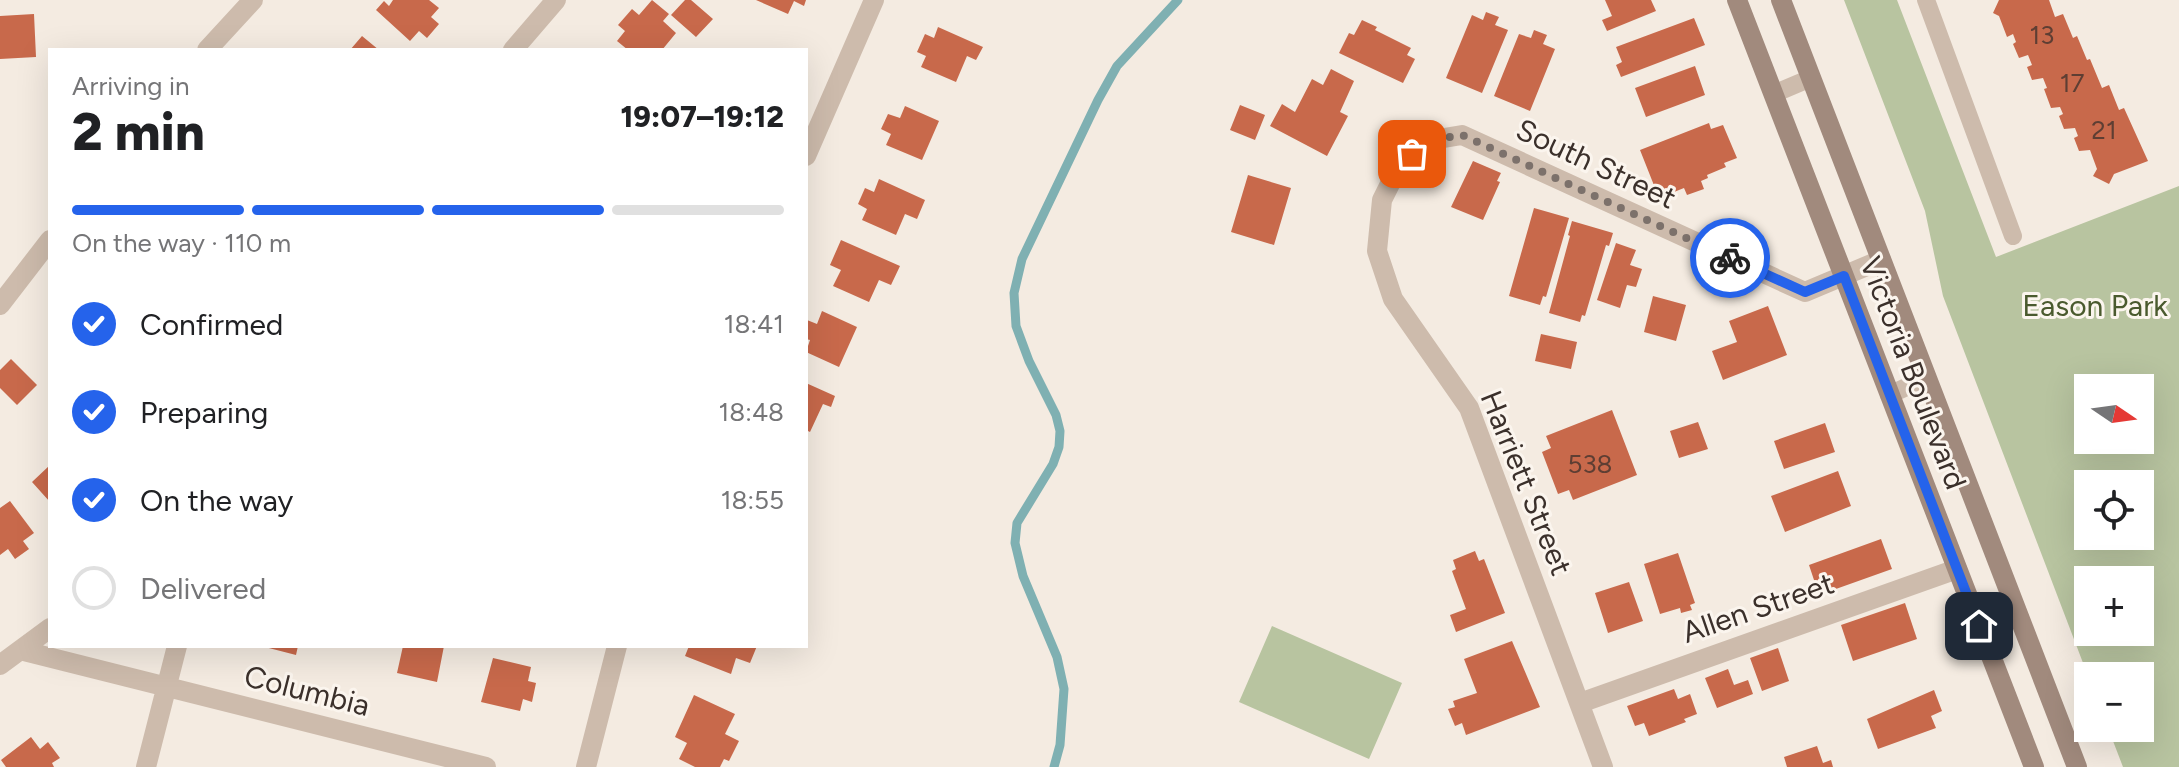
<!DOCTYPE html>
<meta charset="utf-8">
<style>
:root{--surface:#fff;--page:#f2f2f2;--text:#202124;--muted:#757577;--line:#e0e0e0;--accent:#2563eb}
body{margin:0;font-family:Figtree,sans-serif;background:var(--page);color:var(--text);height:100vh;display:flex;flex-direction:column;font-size:30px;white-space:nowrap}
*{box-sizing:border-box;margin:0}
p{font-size:26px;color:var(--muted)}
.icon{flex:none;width:44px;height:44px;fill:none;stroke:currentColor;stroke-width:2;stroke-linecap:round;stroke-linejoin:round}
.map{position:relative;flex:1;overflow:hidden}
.details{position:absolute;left:48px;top:48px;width:760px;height:600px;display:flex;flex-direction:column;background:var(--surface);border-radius:0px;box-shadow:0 8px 32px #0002}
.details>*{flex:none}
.needle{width:52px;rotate:103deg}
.buttons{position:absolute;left:2074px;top:374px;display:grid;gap:16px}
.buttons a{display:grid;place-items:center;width:80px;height:80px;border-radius:0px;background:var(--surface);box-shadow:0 8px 32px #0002;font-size:40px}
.pin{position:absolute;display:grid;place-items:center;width:68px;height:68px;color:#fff;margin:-34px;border-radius:16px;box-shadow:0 4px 12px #0006}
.courier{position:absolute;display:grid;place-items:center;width:80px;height:80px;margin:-40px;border:6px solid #2563eb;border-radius:50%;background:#fff;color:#222;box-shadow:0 2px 10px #0007}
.overview em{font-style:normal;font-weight:800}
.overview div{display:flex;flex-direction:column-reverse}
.overview{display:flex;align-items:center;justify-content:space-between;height:136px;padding:0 24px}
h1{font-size:52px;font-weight:800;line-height:60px}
.bar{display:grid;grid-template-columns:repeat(4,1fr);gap:12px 8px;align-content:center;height:96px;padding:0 24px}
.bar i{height:10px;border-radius:6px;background:var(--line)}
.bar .current{background:var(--accent)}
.bar p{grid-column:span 4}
ol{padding:0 24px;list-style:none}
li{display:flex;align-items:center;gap:24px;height:88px}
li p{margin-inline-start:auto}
li .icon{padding:8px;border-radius:50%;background:var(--accent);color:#fff;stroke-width:4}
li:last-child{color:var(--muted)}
li i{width:44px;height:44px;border:4px solid var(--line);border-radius:50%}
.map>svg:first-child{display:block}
</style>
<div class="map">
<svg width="2179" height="767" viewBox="0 0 2179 767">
<rect width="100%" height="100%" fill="#f4ebe1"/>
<path fill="#b8c4a0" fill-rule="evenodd" d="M1844,0H1897L1996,257L2179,186V767H2123L2108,728H2140V676H2088L1943,296L1925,211ZM2088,388H2140V440H2088ZM2088,484H2140V536H2088ZM2088,580H2140V632H2088Z
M1272,626L1402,683L1369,759L1239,702Z"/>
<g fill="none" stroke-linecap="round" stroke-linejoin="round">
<path stroke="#7fb0b2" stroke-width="9" d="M1054,767L1060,745L1064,689L1057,657L1023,576L1015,543L1017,523L1053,464L1059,447L1060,431L1056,415L1029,361L1016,326L1014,293L1022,259L1098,100L1117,66L1178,0"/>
</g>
<path fill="#c8694b" d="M393,0H429L439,8L431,17L439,24L427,38L419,31L410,41L376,10L384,1L389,6Z
M652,0L669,14L663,21L676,33L662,50H628L617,41L625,31L618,25L632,9L639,15Z
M685,0H691L713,19L696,37L671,15Z
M756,0H806L804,6L794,1L788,14Z
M1605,0H1651L1656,11L1607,31L1602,20L1612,16Z
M1999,0H2049L2055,17L2063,14L2073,38L2077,36L2087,60L2090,59L2102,88L2109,85L2119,110L2124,108L2148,161L2114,174L2109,184L2093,176L2097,169L2090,150L2079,151L2074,138L2078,136L2075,128L2064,129L2059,116L2063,114L2060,107L2051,108L2044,89L2047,88L2043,78L2032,80L2027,67L2032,65L2028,55L2019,58L2013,44L2016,42L2013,34L2007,37L1999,16L1993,13Z
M1486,12L1499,17L1495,25L1508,30L1482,93L1446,78L1472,15L1483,20Z
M34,14L36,57L0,59V16Z
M1694,18L1705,45L1621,77L1616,65L1622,62L1616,47Z
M1362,20L1377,27L1375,30L1411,48L1407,55L1415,59L1403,83L1339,53L1349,33L1354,35Z
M938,27L983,47L976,60L967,56L956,82L921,67L926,56L917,52L925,34L934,38Z
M1534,30L1547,35L1543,44L1555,49L1530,111L1494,96L1519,34L1531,38Z
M362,36L379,50H350Z
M1695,66L1705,95L1646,117L1635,88Z
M1331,69L1354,81L1340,112L1348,116L1327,156L1270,126L1282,104L1295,112L1312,79L1323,85Z
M1240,105L1265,115L1255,140L1230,130Z
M905,106L939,121L922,160L886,145L891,134L881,129L888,114L900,118Z
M1709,123L1711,129L1723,125L1737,158L1724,163L1726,167L1707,175L1708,178L1701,181L1704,189L1687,195L1684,188L1659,198L1640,150Z
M1473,161L1501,173L1497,181L1500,182L1483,220L1451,207Z
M1248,175L1291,188L1274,245L1231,232Z
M879,179L925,200L917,219L905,214L896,235L862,220L867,209L858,204L865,188L874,192Z
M1534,208L1569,218L1546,297L1543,296L1540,305L1509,296Z
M1572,221L1613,233L1609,246L1606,245L1585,316L1582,315L1580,322L1549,313L1570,236L1568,235Z
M841,240L900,266L891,285L879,280L869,302L833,286L841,270L830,265Z
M1616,243L1636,250L1630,265L1642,269L1636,287L1627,285L1620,308L1597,300Z
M1653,296L1686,305L1676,341L1644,332Z
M1768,306L1787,355L1723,380L1712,351L1737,342L1729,321Z
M822,311L857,327L839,367L806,352L810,340L806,339V322L807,320L817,324Z
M1541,334L1577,342L1571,369L1535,361Z
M11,359L37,385L17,405L0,388V370Z
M806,383L835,396L831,407L823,404L810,432L806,430Z
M1612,410L1637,475L1573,500L1569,490L1558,494L1542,452L1551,448L1546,436Z
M1698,422L1708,449L1679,458L1670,431Z
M1825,423L1835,452L1784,469L1774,441Z
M50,465V502L32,482Z
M1838,471L1851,506L1785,532L1771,496Z
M10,501L34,533L23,541L29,549L15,559L8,549L0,555V508Z
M1881,539L1892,569L1819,595L1809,565Z
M1475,551L1479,561L1484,559L1505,613L1456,632L1450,615L1466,609L1452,571L1456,569L1453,560Z
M1678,553L1695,603L1690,605L1692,610L1681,613L1680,608L1660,614L1644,564Z
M1629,582L1643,621L1608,633L1595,593Z
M1905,603L1917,639L1853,661L1841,625Z
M1512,641L1540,707L1466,735L1462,723L1455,726L1448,709L1455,707L1453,701L1477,693L1464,659Z
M261,646H298L296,655Z
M403,646H444L437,682L397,673Z
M689,646H757L750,663L736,658L731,674L685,656Z
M1778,648L1789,681L1762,691L1750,658Z
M493,658L531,667L528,681L536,683L532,702L523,699L520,711L481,702Z
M1728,669L1734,685L1748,680L1753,694L1717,708L1705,678Z
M1674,689L1678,699L1690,694L1697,714L1684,719L1686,722L1649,736L1644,723L1635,726L1627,706Z
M1934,690L1942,711L1931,716L1936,728L1878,749L1867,719Z
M694,695L735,714L725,734L739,741L729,761L724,759L720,767H695L679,759L687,743L675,737Z
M31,737L40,749L48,742L60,758L52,763L54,767H6L1,760Z
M1817,746L1823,763L1831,760L1833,767H1787L1784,757Z"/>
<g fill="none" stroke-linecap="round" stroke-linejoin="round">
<path stroke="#cdbbac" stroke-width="18" d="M1926,0L2013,236
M1773,94L1811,78
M1889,395L1926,378"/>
<path stroke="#cdbbac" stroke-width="20" d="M207,50L253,0
M513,50L556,0
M806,156L874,0
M0,305L50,240
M20,650L486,767
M0,665L50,628
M1580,703L1957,569
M146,767L177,646
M586,767L617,646
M1603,767L1469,408L1393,299L1377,251L1382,200L1399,166L1426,141L1462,135L1805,292L1881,260"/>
<path stroke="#a18a7d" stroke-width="20" d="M1737,0L2034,767
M1781,0L2077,767"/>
</g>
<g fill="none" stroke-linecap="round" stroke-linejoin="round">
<path stroke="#7c716b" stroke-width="8" stroke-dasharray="0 14.4" d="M1412,154L1426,141L1462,135L1730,258"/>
<path stroke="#2563eb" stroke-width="10" d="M1730,258L1805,292L1844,276L1979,626"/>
</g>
<g text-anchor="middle" stroke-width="6" stroke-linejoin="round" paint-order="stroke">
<g font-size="26" fill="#5e3e33">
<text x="2042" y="44">13</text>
<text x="2072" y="92">17</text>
<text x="2104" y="139">21</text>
<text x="1590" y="473">538</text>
</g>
<g font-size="30" fill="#3b302b" stroke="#fbf5ee">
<text transform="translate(1596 164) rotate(25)" y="10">South Street</text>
<text transform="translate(1913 373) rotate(69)" y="10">Victoria Boulevard</text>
<text transform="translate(1526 483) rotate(68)" y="10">Harriett Street</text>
<text transform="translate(1758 608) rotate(-19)" y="10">Allen Street</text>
<text transform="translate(307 691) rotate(14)" y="10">Columbia</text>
</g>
<g font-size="30" fill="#4a5a2e" stroke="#fbf5ee">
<text x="2095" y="316">Eason Park</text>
</g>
</g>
</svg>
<div class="buttons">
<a><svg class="needle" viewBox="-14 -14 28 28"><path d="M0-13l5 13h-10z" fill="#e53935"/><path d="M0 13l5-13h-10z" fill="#757577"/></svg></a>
<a><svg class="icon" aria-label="locate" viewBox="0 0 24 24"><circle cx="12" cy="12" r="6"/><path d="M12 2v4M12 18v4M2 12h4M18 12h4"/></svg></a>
<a>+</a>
<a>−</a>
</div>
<div class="pin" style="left:1412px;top:154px;background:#ea580c"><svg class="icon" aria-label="bag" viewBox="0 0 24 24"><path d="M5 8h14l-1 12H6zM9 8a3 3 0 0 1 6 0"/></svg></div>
<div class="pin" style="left:1979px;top:626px;background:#1f2937"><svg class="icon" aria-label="home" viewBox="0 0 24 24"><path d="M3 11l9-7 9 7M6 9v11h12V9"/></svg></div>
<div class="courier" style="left:1730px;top:258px"><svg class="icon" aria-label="bike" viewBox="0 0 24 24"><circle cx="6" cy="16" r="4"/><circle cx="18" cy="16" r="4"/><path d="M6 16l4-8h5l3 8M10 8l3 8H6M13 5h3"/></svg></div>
<section class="details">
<div class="overview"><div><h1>2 min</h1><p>Arriving in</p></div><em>19:07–19:12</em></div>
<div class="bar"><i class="current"></i><i class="current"></i><i class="current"></i><i></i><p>On the way · 110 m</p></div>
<ol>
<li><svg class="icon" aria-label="check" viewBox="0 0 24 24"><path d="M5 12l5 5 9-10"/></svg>Confirmed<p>18:41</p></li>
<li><svg class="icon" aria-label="check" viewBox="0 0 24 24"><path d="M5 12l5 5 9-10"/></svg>Preparing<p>18:48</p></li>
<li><svg class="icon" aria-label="check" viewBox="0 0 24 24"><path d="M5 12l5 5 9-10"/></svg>On the way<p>18:55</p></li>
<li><i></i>Delivered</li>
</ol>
</section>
</div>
